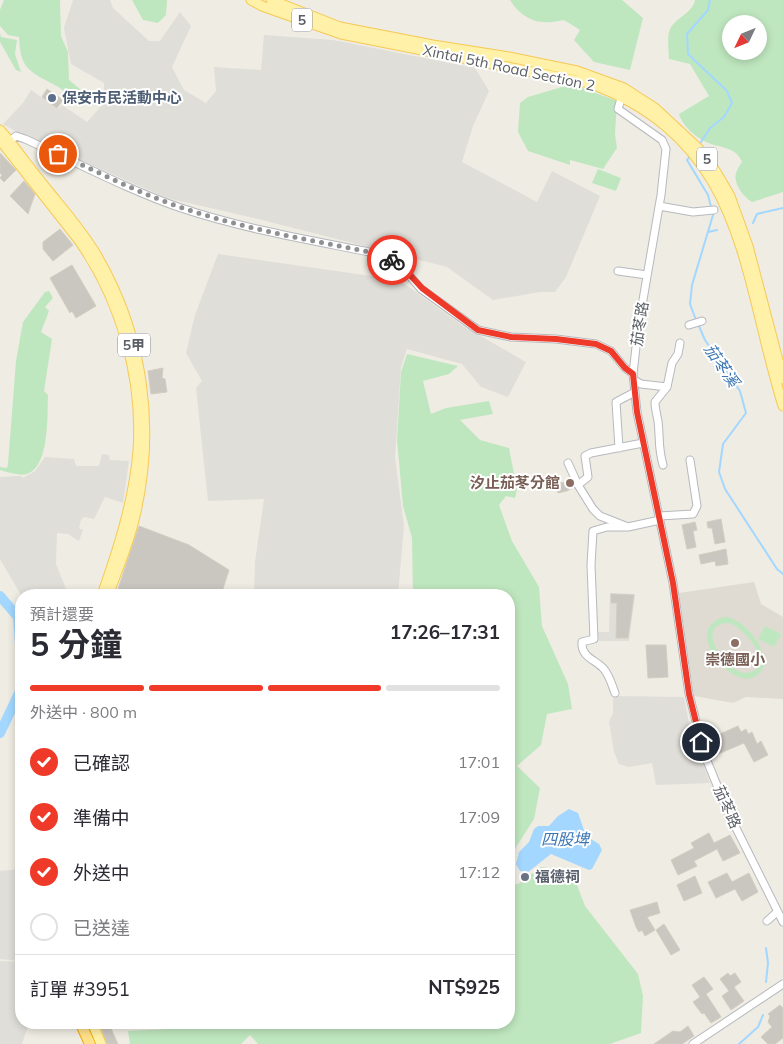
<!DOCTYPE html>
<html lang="zh-TW">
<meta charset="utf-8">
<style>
:root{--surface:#fff;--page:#f7f7f7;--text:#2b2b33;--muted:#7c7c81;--line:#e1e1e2;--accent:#ef3929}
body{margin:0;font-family:Mulish,"Noto Sans TC",sans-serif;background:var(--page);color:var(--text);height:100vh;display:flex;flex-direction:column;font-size:19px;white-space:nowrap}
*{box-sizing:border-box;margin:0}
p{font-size:16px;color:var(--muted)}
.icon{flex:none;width:28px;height:28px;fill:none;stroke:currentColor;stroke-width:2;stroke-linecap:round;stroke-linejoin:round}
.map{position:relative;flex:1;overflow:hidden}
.sheet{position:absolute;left:15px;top:589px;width:500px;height:440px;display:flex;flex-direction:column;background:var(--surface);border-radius:20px;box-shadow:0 2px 8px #0003}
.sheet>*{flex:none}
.needle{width:32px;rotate:227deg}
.tools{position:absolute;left:722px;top:15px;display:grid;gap:10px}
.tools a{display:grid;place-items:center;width:45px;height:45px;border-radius:50%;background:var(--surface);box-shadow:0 2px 8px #0003;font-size:25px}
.pin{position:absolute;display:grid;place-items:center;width:42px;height:42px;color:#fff;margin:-21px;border:2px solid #fff;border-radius:50%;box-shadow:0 1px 5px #0007}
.courier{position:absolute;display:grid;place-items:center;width:50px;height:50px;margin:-25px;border:4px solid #ef3929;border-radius:50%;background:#fff;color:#222;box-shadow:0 1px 6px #0007}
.summary em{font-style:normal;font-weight:700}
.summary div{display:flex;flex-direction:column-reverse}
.summary{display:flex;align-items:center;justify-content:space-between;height:85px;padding:0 15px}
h1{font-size:32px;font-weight:700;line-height:38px}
.bar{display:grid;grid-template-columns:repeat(4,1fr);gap:8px 5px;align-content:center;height:60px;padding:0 15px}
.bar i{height:6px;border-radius:4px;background:var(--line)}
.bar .current{background:var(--accent)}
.bar p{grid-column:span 4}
.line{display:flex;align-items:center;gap:12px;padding:0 15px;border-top:1px solid var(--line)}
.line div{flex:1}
ol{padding:0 15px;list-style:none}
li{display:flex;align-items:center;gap:15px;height:55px}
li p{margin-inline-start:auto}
li .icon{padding:5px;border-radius:50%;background:var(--accent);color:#fff;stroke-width:4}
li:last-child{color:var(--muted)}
li i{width:28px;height:28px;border:2px solid var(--line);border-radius:50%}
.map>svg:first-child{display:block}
</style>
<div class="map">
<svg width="783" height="1044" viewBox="0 0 783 1044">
<rect width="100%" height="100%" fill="#efece3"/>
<path fill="#dfded8" d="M73,0H110L113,8L149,41H160L180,12L191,26L172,67L184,90L206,103L216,91L214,67L261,70L264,35L333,40L475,68L489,91L473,126L462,162L537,202L552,171L600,196L566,277L555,292H540L493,300L447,267L258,219L167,198L22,135L3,124L23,103L31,90L58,109L62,105L87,122L104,103V83L71,64L64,28Z
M218,254L399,280L463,326L526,362L508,397L481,387L462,364L407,349L401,367L395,457L404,526L398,595H254L255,562L264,499L208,501L196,388L202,381L186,353L195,315Z
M102,454L109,455L110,460L129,461L123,503L105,497L94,519L84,517L81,520L79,528L83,530L79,541L68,534L57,533L56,564L66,589L50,595H21L0,559V477L21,476L23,478L35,471L45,457L74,459L76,466H99Z
M610,593L635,594L629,641H599L598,632H609Z
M613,696L684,697L690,729L710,783L656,785L652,763L629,767L619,764L614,752L609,722L613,713Z
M21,869V961L0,959V871Z
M0,961L21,962V1022L29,1023L22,1044H0Z"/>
<path fill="#dfdbd2" d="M754,582L761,604L783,617V699L746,697L733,703L694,696L679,593Z"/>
<path fill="#bfe7bf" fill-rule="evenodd" d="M4,0H60L61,36L68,52L69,80L86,94L77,100C69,95 61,88 53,84C28,71 20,67 19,37L8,35L0,26V10Z
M132,0H167L166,15L158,23L143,20Z
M510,0H622L643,18L630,70L594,62L574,40L580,30L564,20C558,21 550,23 543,22C530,22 516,11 510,0Z
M695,0H783V192L752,202C743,197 733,183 736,173C737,169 740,165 742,162C736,146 719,148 706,142C695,137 682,125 679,114L709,96L690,64L669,59C669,50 666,35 671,27C678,17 693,12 695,0ZM731,24H759V51H731Z
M0,33L1,37L17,40L15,54L21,72L16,70L0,42Z
M572,84L617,101L615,134L617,148L603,169L570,160V165L528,151L518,132L520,103L528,97Z
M598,169L621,178L616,191L592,183Z
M49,291L53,298L45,307L49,311L41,332L52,339L44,391L48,395C47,415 50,466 27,474C20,476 7,472 0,470V467L7,468L8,464L16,361L23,322L45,292Z
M407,354L458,366L449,374L423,381L431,414L446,408L489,401L493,414L460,420L480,440L509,448L517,489L515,498L506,496L499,505L512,541L539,587L542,626L568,684L572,709L547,714L541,745L517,766L540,788L534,819L513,852H509V595H413L412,538L403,506L397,440L401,372Z
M724,617C746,616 783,666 752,678C728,686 682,628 724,617ZM729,623C744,627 779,668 747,673C728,675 691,624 729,623Z
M765,626L781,634L774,647L758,639Z
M541,867L572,872L585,906L638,974L643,996L641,1033L610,1044H258L250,1035L241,1044H130L128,1031L170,1029L172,1023L509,1022V885L518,884Z"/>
<path fill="#a3d7ff" d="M569,809L578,813L586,836L599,844L602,850L592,869L589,870L551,854L528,872L520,871L516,864L519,852L529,842L534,829L538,826H549L558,816Z"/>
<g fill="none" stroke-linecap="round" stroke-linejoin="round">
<path stroke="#a3d7ff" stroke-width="2" d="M699,145L710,128L724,117L732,103L727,91L688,54L687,34L708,10L710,0
M690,156L687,160L708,195L711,207
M753,223L757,214L783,208
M708,232L717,230
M696,320L690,304L692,285L713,215L712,212
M698,324L705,340L740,391L746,413L723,444L719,472L725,489L777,569L783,574
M766,982L768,963L766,948
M739,1044L758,1027L763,1015"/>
<path stroke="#a3d7ff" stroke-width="10" d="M0,596L18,617L21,659
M0,733L21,689"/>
</g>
<path fill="#cac6c0" stroke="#d4cec1" d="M47,89L63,100L57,108L42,97Z
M0,153L16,170L4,182L0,178L2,175L0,173Z
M24,181L35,194L28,214L10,196Z
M60,229L73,245L53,261L43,249V242Z
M72,265L96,306L76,318L72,311L70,313L50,278Z
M163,368L162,378L165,379L167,392L151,394L148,371Z
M570,481L573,487L567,491L558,493L556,484Z
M721,519L725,542L715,544L712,528H708L707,522Z
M695,522L697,530L693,531L696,547L687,549L682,525Z
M139,526L189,545L229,570L221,595H116Z
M726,549L728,564L716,566L715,561L701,564L699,555Z
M611,594L634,595L628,638H616L617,603H611Z
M646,645H666L668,677L648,678Z
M738,726L741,732L746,729L748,734L752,732L757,744L761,741L768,755L754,762L744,743L716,755L709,739Z
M709,833L714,843L730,835L740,853L723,861L717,849L694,861L697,866L678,875L671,860L694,848L691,843Z
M727,873L732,882L749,873L758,892L742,901L735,889L716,898L708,882Z
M695,876L702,893L684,901L677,885Z
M657,902L660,913L647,917L655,930L645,936L642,930L639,932L636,927L630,910Z
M664,924L680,950L671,955L656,930Z
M728,973L730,976L735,973L741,982L734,987L744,1001L731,1010L722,996L729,991L720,979Z
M704,977L713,989L706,994L721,1017L711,1023L704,1013L702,1014L693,1002L700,997L692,985Z
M780,1005L783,1008V1038L775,1044H768L761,1037L772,1027L768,1022L770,1016L768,1014Z
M109,1024L118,1044H107L101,1028Z
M688,1026L694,1036L682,1044H654L673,1031L680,1032Z"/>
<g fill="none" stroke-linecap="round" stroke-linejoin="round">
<g stroke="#b6b9be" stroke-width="9">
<path id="minor" d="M624,88L618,109L662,140L666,149L661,195L638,329L633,374L637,412L673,583L689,694L705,756L728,812L783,922
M7,143L16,136L25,139C76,162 128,190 181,208C247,230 316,241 384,255L398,262L421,289L478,330L511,337L556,339L596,344L611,351L625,368L633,374
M659,206L693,212L714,210
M618,271L647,275
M689,325L702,321
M634,380L641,384L667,387L672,363L678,354L680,343
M619,448L616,402L635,392
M568,463L578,485L593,509L600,516L628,527L660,520
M663,465C658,448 660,438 658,421C657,415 655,409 655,402L667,387
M578,485L588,477L585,456L591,453L643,443
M659,516L693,514L697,506L690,460
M615,693C612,685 609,674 603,668C594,659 581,657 582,642L594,639L591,565L593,531L607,527H628
M767,921L777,912
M693,1044L783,984"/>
</g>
<g stroke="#f6c955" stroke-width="11">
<path id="major" d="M251,0L262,6L341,34L589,83C746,141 741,270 783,406
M271,0L340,27L433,45L509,57L577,71L624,88L655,108L699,149L716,172L730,196L748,246L783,379
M0,130C15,147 28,166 42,183C61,207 82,230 97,256C143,335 156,427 135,516C129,543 118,569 108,595
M0,140L78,239C121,300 143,377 138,451C134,500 118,550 102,595
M92,1022L101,1044"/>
</g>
<g stroke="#f2a700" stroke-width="12">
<path id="highway" d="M80,1022L90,1044"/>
</g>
<use href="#minor" stroke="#fff" stroke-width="7"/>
<use href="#major" stroke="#fff1a8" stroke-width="9"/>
<use href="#highway" stroke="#ffe18a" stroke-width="10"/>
</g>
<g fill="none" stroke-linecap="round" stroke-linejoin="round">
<path stroke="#8f9091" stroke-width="5" stroke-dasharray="0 9" d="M58,154C99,172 138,193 180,207C246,230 316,241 384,255L392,260"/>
<path stroke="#ef3929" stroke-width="6" d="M392,260L398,262L422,288L478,330L511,337L556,339L596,344L611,351L625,368L633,374L637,412L673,583L689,694L701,742"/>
</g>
<circle fill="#5c6f8a" stroke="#fff" stroke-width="2" cx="52" cy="98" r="5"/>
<g fill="#8d6e63" stroke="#fff" stroke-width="2">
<circle cx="570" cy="483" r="5"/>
<circle cx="735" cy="643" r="5"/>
</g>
<circle fill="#6b7280" stroke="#fff" stroke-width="2" cx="525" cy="877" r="5"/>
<g text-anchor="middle" stroke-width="4" stroke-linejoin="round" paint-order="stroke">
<g fill="#fff" stroke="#8c8f93" stroke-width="1">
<rect x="292" y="8.5" width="20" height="23" rx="4"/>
<rect x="697" y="147.5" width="20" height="23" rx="4"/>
<rect x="118" y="333.5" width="32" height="23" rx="4"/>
</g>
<g font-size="14" font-weight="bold" fill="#5b5f65">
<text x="302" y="25">5</text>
<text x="707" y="164">5</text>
<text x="134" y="350">5甲</text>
</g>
<g font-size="15" fill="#5b5f65" stroke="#fff">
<text transform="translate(509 68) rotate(12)" y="5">Xintai 5th Road Section 2</text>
<text transform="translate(640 324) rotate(-81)" y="5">茄苳路</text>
<text transform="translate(727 807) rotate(66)" y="5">茄苳路</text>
</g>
<g font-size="15" font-weight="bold" fill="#4e5e75" stroke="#fff" text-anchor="start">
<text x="62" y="103">保安市民活動中心</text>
</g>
<g font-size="15" font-weight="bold" fill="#785e54" stroke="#fff" text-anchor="end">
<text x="560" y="488">汐止茄苳分館</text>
<text x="735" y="665" text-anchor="middle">崇德國小</text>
</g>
<g font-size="15" font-weight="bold" fill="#5b616d" stroke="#fff" text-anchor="start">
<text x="535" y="882">福德祠</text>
</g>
<g font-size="16" font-style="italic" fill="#3c77b5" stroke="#fff">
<text transform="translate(722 365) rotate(56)" y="6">茄苳溪</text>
<text x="565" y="845">四股埤</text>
</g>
</g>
</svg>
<div class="tools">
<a><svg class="needle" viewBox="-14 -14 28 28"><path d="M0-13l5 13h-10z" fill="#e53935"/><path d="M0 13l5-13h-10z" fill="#7c7c81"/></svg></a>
</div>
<div class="pin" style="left:58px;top:154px;background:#ea580c"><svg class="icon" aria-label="bag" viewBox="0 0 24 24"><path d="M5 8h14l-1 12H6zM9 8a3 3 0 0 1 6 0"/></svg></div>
<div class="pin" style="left:701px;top:742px;background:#1f2937"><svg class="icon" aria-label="home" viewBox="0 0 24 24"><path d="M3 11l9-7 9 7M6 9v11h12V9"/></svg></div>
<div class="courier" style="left:392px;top:260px"><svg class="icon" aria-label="bike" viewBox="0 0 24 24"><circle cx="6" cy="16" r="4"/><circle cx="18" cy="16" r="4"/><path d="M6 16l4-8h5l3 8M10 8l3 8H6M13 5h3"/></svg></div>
<section class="sheet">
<div class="summary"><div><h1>5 分鐘</h1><p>預計還要</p></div><em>17:26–17:31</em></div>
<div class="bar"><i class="current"></i><i class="current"></i><i class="current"></i><i></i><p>外送中 · 800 m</p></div>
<ol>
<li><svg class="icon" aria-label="check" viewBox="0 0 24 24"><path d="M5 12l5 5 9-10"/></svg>已確認<p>17:01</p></li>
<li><svg class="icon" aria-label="check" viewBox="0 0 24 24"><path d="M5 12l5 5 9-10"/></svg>準備中<p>17:09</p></li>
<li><svg class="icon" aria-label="check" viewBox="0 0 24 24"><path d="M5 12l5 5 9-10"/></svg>外送中<p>17:12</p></li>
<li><i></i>已送達</li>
</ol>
<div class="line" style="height:65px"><div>訂單 #3951</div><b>NT$925</b></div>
</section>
</div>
